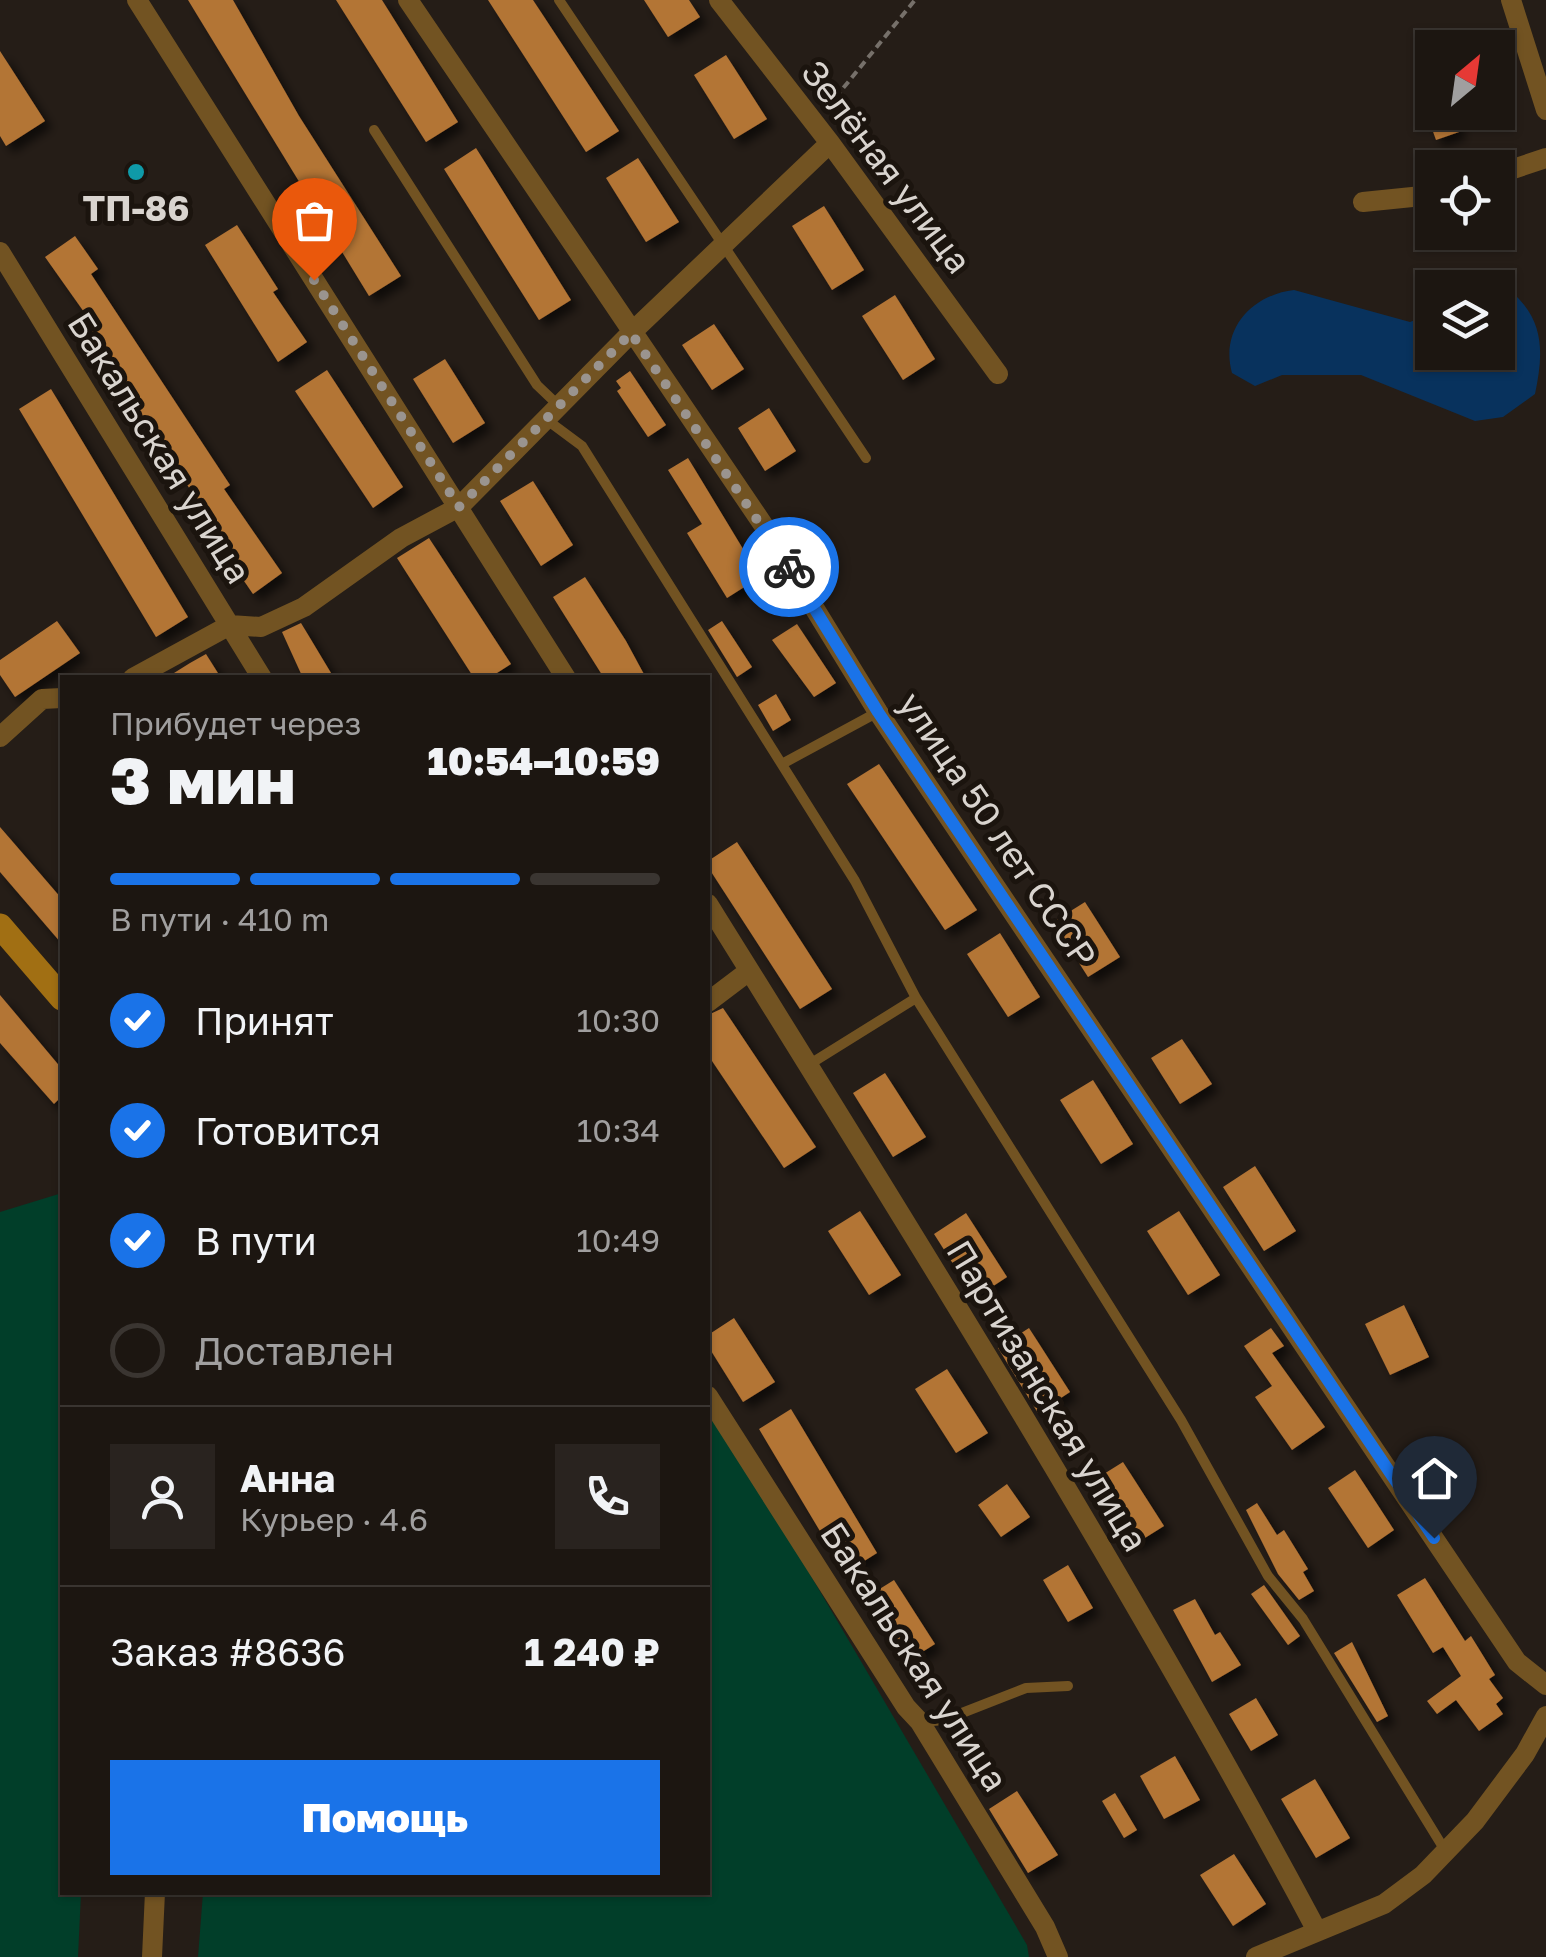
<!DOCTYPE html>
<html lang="ru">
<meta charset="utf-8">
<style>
:root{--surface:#1c1611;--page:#29231f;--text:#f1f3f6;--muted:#a09f9f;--line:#3a3531;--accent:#1a73e8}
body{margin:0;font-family:"Golos Text",sans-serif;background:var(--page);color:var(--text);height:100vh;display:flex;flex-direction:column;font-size:38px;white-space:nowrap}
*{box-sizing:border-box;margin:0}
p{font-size:32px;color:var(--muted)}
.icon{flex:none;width:55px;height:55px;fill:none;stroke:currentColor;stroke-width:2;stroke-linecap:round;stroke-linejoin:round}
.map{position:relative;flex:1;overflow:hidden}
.sheet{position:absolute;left:60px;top:675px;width:650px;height:1220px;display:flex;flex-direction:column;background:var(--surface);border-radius:0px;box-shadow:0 2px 8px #0004,0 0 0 2px var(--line)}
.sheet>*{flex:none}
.needle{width:65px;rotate:29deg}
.buttons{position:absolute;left:1415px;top:30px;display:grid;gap:20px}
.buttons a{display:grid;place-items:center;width:100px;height:100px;border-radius:0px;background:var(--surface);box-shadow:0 2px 8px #0004,0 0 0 2px var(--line);font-size:50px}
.pin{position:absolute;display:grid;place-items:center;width:85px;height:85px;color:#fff;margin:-102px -42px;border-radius:50% 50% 50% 0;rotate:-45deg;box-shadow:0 0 10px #0007}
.pin .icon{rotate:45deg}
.courier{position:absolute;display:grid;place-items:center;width:100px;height:100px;margin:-50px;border:8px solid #1a73e8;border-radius:50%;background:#fff;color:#222;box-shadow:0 2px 12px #0007}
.summary em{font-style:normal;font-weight:800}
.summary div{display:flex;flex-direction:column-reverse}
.summary{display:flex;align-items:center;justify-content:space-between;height:170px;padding:0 50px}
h1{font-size:65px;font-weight:800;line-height:75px}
.bar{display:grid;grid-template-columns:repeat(4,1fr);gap:15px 10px;align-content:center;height:120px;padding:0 50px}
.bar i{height:12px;border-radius:8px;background:var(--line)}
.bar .selected{background:var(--accent)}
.bar p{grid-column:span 4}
.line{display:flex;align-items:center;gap:25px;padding:0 50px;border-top:2px solid var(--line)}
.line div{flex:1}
.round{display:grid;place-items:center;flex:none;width:105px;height:105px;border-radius:0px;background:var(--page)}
ol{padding:0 50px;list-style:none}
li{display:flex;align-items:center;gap:30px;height:110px}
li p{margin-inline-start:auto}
li .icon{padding:10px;border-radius:50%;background:var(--accent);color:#fff;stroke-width:4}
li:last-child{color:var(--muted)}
li i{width:55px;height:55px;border:5px solid var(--line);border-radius:50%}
.cta{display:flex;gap:20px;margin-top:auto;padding:20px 50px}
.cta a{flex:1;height:115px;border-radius:0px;background:var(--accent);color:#fff;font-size:40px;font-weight:800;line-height:115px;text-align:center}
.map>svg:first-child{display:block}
</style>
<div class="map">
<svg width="1546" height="1957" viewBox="0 0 1546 1957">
<defs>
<filter id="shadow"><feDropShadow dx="7" dy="7" stdDeviation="5" flood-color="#0009"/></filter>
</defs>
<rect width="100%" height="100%" fill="#251d17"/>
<path fill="#013e29" d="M62,1193V1892L81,1893L78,1957H0V1212Z
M708,1400L1027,1945L1029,1957H198L203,1893L708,1892Z"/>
<path fill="#08325d" d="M1294,290L1410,322L1432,313V352H1498V295L1516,296C1545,324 1543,356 1535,394L1503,417L1475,421L1361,375H1282L1255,386L1232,373C1220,330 1251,295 1294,290Z"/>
<path fill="#b37436" filter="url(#shadow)" d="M188,0H233L299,116L401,276L369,296Z
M336,0H382L458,122L426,142Z
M488,0H533L619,131L586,152Z
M644,0H689L700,17L668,37Z
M0,51L45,121L6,146L0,136Z
M726,55L767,119L734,139L694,75Z
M1426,112H1452L1459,132L1436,140Z
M476,148L571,300L539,320L444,169Z
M638,158L679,222L646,242L606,178Z
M824,206L864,270L832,290L792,226Z
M237,225L278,289L273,292L307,342L278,362L205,245Z
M75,236L98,269L91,274L230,485L224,489L282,573L253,594L202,520L208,516L109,368L112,365L78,316L84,312L45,257Z
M895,295L935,359L903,380L862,316Z
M714,324L744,369L712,390L682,345Z
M445,359L485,423L453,443L413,379Z
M327,370L403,487L373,508L295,391Z
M630,371L666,425L648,437L617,391L621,388L616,381Z
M51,389L188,617L156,637L19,409Z
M769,408L796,451L765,471L738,428Z
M688,458L760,577L727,598L687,533L702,524L668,470Z
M533,481L573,545L541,566L500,501Z
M429,538L511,664L489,678H474L397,558Z
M585,577L626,641L646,678H604L553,597Z
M57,621L80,653L15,697L0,675V660Z
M722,621L752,667L737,677L708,630Z
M301,623L334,678H303L282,632Z
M797,624L836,683L814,697L772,640Z
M206,654L221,678H166L190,663Z
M776,694L791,720L773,731L758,705Z
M879,764L977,910L945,930L847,784Z
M0,827L62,899V944L0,872Z
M737,842L832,989L800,1009L708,867V861Z
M1085,902L1120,957L1088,977L1053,922Z
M1000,933L1040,997L1008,1017L967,954Z
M0,995L62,1069V1096L54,1104L0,1043Z
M723,1008L816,1147L784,1168L708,1055V1015Z
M1182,1039L1212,1084L1180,1104L1151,1058Z
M885,1073L926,1137L893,1157L853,1093Z
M1093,1080L1133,1144L1101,1164L1060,1100Z
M1255,1166L1296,1231L1264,1251L1223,1187Z
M860,1211L901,1275L869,1295L828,1231Z
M1179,1211L1220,1275L1188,1295L1147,1231Z
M966,1213L1007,1277L975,1298L934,1234Z
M1404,1305L1429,1357L1390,1375L1365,1324Z
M734,1318L775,1382L743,1402L708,1346V1335Z
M1029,1328L1070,1392L1038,1413L998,1348Z
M1271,1328L1284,1346L1272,1353L1325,1427L1292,1450L1255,1397L1272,1386L1244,1346Z
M947,1369L988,1433L956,1453L915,1389Z
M791,1409L877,1553L845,1573L759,1429Z
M1123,1462L1164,1526L1132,1546L1091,1482Z
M1355,1470L1394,1530L1368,1548L1328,1488Z
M1007,1484L1030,1517L1001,1537L978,1505Z
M1257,1503L1277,1535L1284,1530L1308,1569L1303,1572L1314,1591L1299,1600L1278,1574L1246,1510Z
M1068,1565L1093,1608L1068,1622L1043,1580Z
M1425,1578L1465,1641L1471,1636L1495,1675L1489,1679L1503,1698L1496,1704L1503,1714L1479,1731L1456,1700L1437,1714L1427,1701L1461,1676L1443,1647L1433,1653L1397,1595Z
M894,1580L935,1644L903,1664L862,1600Z
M1264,1585L1300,1636L1288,1645L1251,1594Z
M1195,1599L1215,1635L1220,1632L1241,1665L1212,1682L1173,1610Z
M1352,1642L1388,1716L1377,1722L1334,1653Z
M1256,1698L1278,1735L1251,1751L1229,1714Z
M1175,1756L1200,1800L1164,1819L1140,1776Z
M1315,1779L1350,1838L1316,1858L1281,1799Z
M1017,1791L1058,1855L1028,1873L989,1809Z
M1115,1793L1137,1830L1124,1838L1102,1801Z
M1234,1854L1266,1904L1233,1926L1200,1875Z"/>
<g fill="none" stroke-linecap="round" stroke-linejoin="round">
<path stroke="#76706a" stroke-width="4" stroke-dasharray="8 5" stroke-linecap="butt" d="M827,108L915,0"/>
<path stroke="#725322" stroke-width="10" d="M559,0L866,458
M374,130L537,385L558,405
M547,420L582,446L855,881L916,998L1181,1420L1268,1576L1303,1619L1446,1852
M782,764L878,712
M810,1064L916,998
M921,1722L944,1720L1026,1688L1068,1686"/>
<path stroke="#725322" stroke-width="20" d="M137,0L566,678
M408,0L764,526L878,712L1517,1662L1546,1685
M719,0L830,143L998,374
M1511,0L1546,110
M1498,174L1546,158
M1363,202L1432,195
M0,252L262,678
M133,678L230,625L261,627L304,607L401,538L459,507L631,333L830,143
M0,737L42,699L62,698
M708,904C918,1241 1129,1579 1316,1929
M708,1002L749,971
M708,1396L906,1707L920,1722L1045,1927L1058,1957
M152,1957L155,1892
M1256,1957L1384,1904L1423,1875L1475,1821L1525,1754L1546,1716"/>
<path stroke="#a16f13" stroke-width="25" d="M0,926L62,998"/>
</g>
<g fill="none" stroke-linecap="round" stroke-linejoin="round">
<path stroke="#9a948f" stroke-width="10" stroke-dasharray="0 18" d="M314,280L459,507L631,333L789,567"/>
<path stroke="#1a73e8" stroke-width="12" d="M789,567L878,712L1434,1538"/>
</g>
<circle fill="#0f9aa8" stroke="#1b140e" stroke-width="4" cx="136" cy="172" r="10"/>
<g text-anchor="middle" stroke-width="10" stroke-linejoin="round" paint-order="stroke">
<g font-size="35" fill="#d9d4cf" stroke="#1b140e">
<text transform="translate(886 167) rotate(53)" y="12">Зелёная улица</text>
<text transform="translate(159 448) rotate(58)" y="12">Бакальская улица</text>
<text transform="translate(997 830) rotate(56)" y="12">улица 50 лет СССР</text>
<text transform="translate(1047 1396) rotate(59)" y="12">Партизанская улица</text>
<text transform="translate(914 1657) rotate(57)" y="12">Бакальская улица</text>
</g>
<g font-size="35" font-weight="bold" fill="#d9d4cf" stroke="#1b140e">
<text x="136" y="221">ТП-86</text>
</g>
</g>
</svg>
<div class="buttons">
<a><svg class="needle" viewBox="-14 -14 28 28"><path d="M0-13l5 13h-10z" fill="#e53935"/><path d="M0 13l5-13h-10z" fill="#a09f9f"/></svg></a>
<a><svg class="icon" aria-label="locate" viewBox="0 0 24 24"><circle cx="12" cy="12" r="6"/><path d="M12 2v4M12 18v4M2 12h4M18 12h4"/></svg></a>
<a><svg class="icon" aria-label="layers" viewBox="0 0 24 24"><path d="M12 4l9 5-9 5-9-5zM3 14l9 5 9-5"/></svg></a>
</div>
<div class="pin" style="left:314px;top:280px;background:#ea580c"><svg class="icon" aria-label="bag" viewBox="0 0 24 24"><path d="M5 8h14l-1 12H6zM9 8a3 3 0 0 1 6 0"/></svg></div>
<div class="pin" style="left:1434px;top:1538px;background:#1f2937"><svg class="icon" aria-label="home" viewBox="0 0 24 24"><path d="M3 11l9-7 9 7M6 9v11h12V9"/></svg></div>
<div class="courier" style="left:789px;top:567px"><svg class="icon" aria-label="bike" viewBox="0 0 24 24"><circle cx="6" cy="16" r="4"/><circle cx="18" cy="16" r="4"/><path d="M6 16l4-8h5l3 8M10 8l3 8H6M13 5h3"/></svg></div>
<section class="sheet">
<div class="summary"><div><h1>3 мин</h1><p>Прибудет через</p></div><em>10:54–10:59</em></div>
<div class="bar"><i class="selected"></i><i class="selected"></i><i class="selected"></i><i></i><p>В пути · 410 m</p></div>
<ol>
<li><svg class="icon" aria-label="check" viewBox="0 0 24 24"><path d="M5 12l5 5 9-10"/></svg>Принят<p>10:30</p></li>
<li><svg class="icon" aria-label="check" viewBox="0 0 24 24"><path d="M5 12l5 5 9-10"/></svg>Готовится<p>10:34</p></li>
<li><svg class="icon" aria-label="check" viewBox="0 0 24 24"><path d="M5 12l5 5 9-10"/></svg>В пути<p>10:49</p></li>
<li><i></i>Доставлен</li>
</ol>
<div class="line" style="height:180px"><a class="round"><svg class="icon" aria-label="person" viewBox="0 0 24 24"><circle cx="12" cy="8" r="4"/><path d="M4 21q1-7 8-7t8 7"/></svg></a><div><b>Анна</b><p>Курьер · 4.6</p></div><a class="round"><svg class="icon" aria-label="phone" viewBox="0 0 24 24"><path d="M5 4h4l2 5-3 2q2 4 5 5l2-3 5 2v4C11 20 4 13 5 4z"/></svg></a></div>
<div class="line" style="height:130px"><div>Заказ #8636</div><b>1 240 ₽</b></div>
<div class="cta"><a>Помощь</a></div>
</section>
</div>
